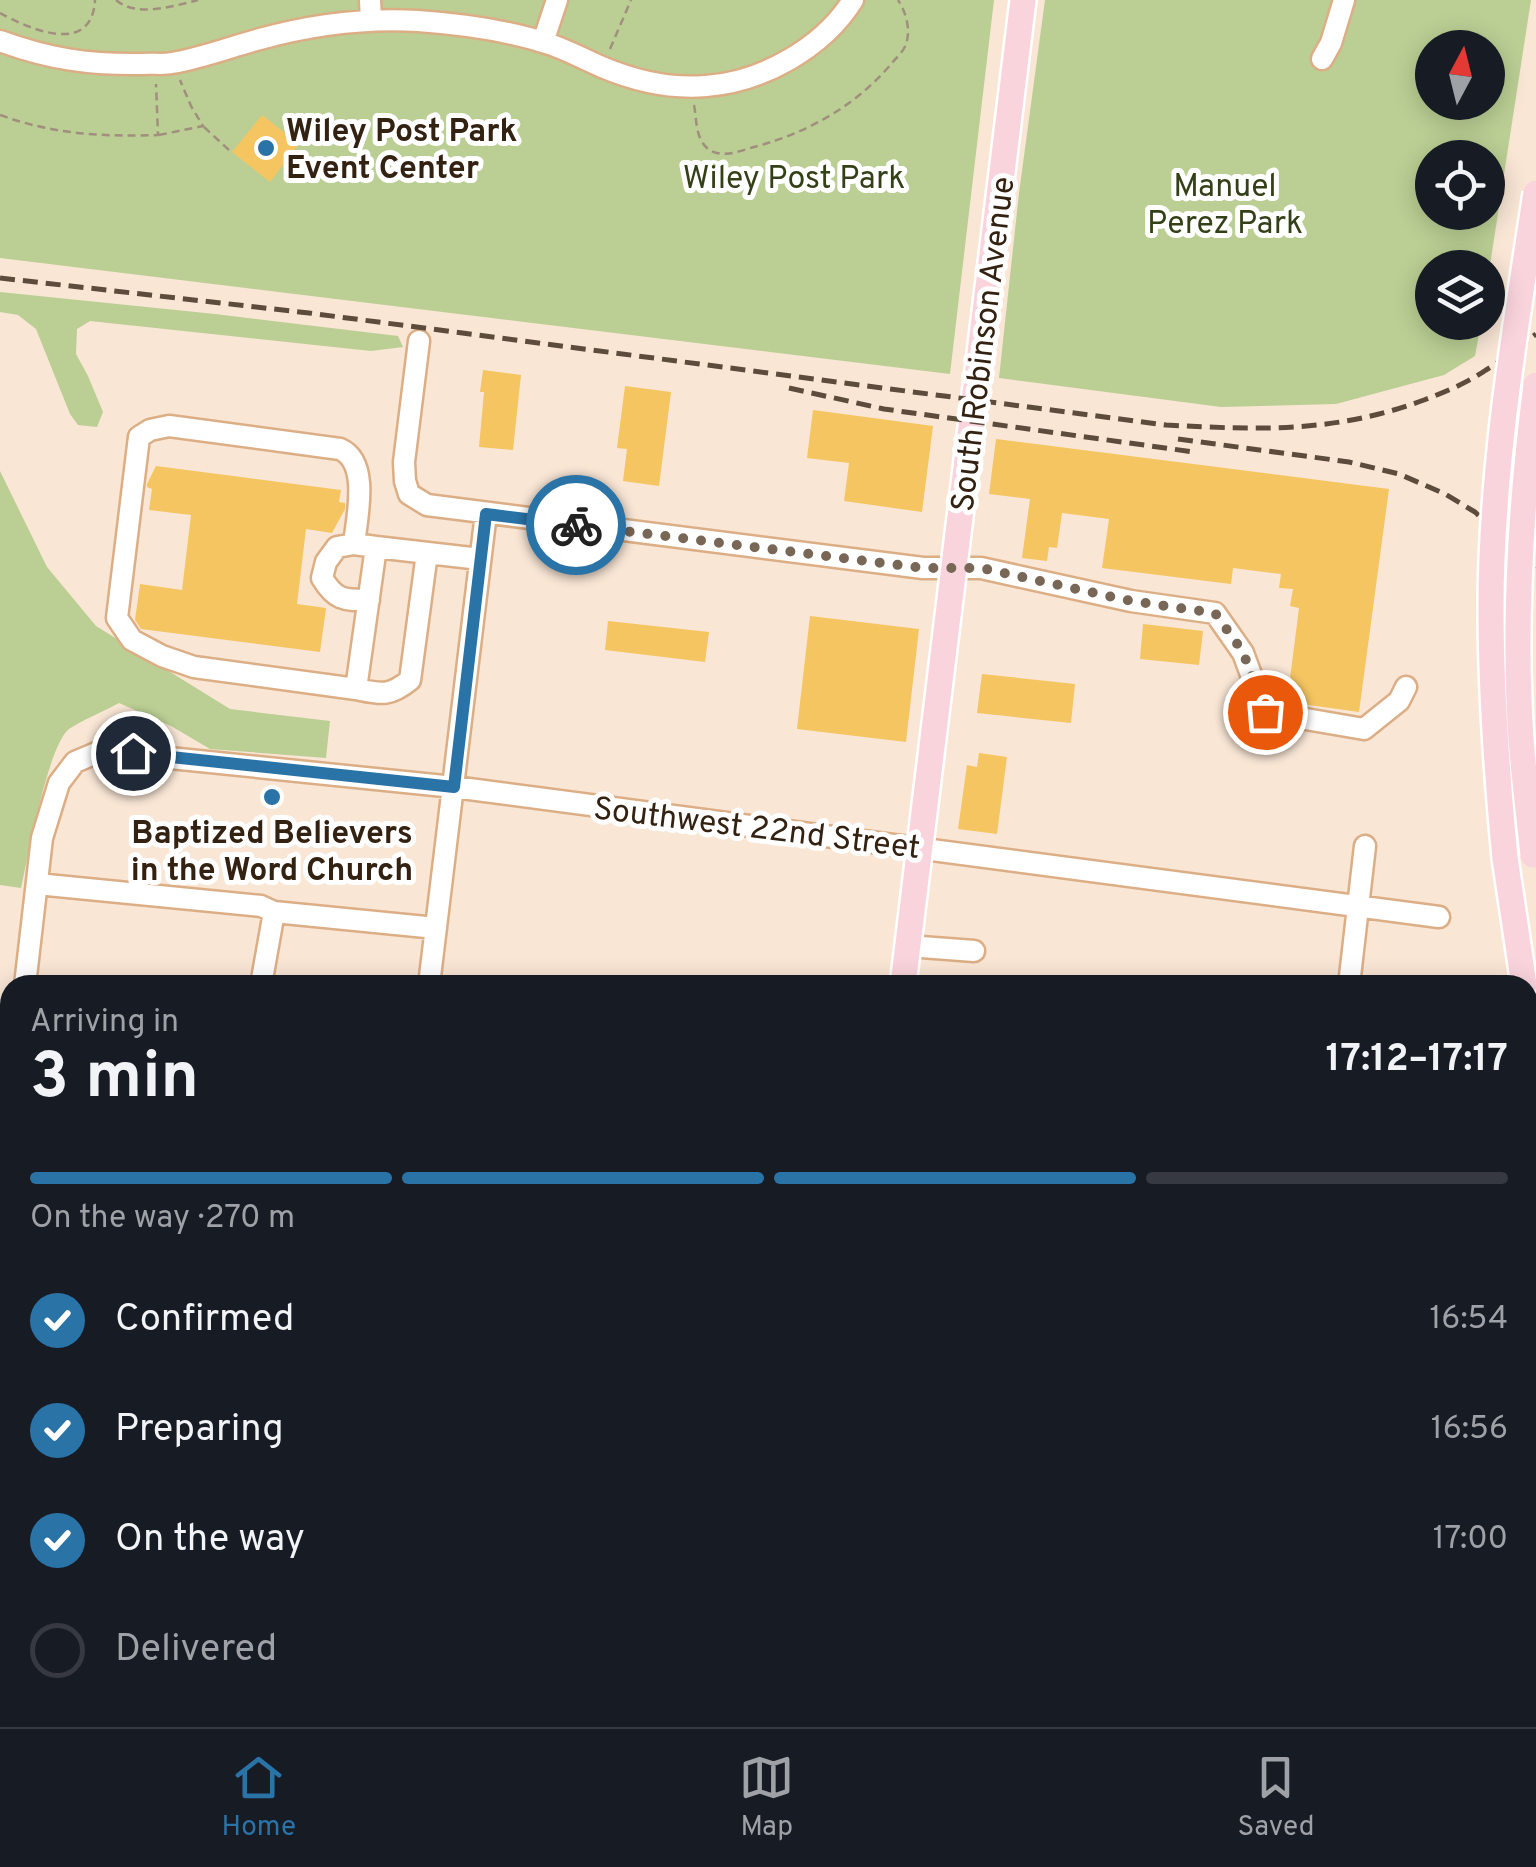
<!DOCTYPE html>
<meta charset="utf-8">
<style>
:root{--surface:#171b24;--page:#242831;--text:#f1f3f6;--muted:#9ea1a6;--line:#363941;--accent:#2a73a7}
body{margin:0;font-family:Overpass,sans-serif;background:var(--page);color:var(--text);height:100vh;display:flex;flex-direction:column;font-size:38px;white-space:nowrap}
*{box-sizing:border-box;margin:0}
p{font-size:32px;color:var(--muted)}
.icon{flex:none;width:55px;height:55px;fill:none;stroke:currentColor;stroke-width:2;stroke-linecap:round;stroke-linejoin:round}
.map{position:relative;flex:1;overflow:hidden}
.sheet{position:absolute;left:0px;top:975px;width:1538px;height:752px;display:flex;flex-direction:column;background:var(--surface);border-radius:30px 30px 0 0;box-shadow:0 5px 25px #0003}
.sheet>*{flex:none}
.needle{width:65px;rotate:7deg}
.tools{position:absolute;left:1415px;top:30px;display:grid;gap:20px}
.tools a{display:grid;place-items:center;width:90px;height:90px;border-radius:50%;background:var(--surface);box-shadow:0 5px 25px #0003;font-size:50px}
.pin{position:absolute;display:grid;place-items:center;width:85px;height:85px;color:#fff;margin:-42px;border:5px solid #fff;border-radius:50%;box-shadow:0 2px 10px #0007}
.courier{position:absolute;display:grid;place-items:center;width:100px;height:100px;margin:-50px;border:8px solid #2a73a7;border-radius:50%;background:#fff;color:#222;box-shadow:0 2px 12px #0007}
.head em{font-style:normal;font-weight:700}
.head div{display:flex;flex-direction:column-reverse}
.head{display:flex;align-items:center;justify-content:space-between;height:170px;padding:0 30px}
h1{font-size:65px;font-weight:700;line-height:75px}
.bar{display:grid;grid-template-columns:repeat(4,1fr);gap:15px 10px;align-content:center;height:120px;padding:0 30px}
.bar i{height:12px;border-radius:8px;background:var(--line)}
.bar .current{background:var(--accent)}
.bar p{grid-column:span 4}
ol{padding:0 30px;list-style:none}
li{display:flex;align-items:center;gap:30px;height:110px}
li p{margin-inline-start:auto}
li .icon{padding:10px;border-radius:50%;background:var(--accent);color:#fff;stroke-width:4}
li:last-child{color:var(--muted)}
li i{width:55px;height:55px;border:5px solid var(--line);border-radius:50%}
.dock{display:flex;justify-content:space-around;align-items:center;height:140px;border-top:2px solid var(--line);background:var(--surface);font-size:28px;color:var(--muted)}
.dock a{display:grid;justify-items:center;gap:5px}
.dock .current{color:var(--accent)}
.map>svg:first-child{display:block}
</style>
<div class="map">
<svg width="1536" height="1727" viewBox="0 0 1536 1727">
<rect width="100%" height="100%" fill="#f9e6d5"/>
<path fill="#bbcf94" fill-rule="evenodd" d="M0,0H994L950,374L0,258Z
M1045,0H1531L1488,278V268H1432V322L1481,323L1475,356L1444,375L1336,404L1221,407L999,378L1019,193ZM1432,48H1488V102H1432ZM1432,158H1488V212H1432Z
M0,292L215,314L398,336L403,347L371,351L90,321L77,329L76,354L88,376L103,412L97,427L78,425L70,414L36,329L18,315L0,312Z
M0,471L47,567L96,626L230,709L330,721L326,758L210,749L171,726L119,703C103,712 84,719 69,729C48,745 28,858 21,888L0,885Z"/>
<path fill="#f5c561" d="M262,115L299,144L270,182L232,152Z
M483,370L521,375L513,450L479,447L484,392H480Z
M625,386L671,392L659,486L623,481L627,449L617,448Z
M813,410L933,426L922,512L844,501L849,463L807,458Z
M996,439L1389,489L1359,712L1287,702L1299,608L1290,606L1293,589L1279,588L1281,574L1233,568L1231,584L1102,568L1109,519L1062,513L1057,548L1049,547L1047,561L1022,558L1030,499L989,494Z
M156,466L341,490L339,502L345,503V509L332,533L306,529L297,604L326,608L320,652L141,629L135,620L140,584L182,590L191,515L149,510L152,489L147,487V484Z
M810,616L919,629L906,742L797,729Z
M608,621L709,632L705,662L605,650Z
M1143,624L1203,631L1199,665L1140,659Z
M982,674L1075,684L1071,723L977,713Z
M979,753L1007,757L997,834L958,829L967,765L977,767Z"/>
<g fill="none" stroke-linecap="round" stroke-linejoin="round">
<g stroke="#dcae85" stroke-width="25">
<path id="minor" d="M370,0L371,21
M0,41C49,59 90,65 142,64C152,63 162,65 172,63C202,58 230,47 260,39C311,25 366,18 418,21C460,24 506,30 546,43C566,49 583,59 602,67C635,81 670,89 706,86C762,82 823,48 853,0
M543,42L557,0
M1322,59L1331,43L1344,0
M419,341L404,462L405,481L409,494L427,505L923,568H981L1131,601L1215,613L1243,653L1265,712L1364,729L1399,701L1406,687
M354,544L337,547L326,562L322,578C336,601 344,600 369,600
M376,547L354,544C357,517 370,462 340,449L169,426L150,430L139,437L117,618L132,640L162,656L194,667L356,689L376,547L480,559
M356,689C381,694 389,697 410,680L427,553
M37,884L261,906L274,912L261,985
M274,912L436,928
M908,946L974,951
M25,985L42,838L59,783L75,762L101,751L454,787L1439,917
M429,985L486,513
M1349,985L1365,846
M0,1190L10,1113
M1528,1336L1536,1337
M0,1443L10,1444
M0,1592L10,1593
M1528,1635L1536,1636
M181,1727L182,1718
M496,1727L497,1718
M1257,1727L1258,1718"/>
</g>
<g stroke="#fff" stroke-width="30">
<path id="major" d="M1505,858L1524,985
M903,985L1023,0
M1528,1005L1536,1044
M810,1727L811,1718"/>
</g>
<path stroke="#a18f7e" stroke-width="2.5" stroke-dasharray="8 5" stroke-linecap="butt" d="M116,0C137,18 173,6 198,0
M0,13C31,30 92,56 95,0
M610,49L631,0
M694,105C697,120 695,138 708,149C721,159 740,151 754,147C807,133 856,106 892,63C896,58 904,51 906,44C911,30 906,12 898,0
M0,115C52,134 103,137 158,135L156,84
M204,127L229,150
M159,135L203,126L191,106L180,80"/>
<use href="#minor" stroke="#fff" stroke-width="20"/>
<use href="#major" stroke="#fad4dd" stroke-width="25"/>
<path stroke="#5d4c3b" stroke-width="5" stroke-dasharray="15 8" stroke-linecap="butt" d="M0,278L309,313L1166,425C1260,430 1335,433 1424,400C1445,392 1467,383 1486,370C1504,359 1520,346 1536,334
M789,388L884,409L1194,452
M1178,439L1349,462L1399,474L1445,494L1475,512L1536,567"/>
<g stroke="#fff" stroke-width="30" stroke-linecap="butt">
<path id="major-bridge" d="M1533,855C1529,816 1524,778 1521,739C1513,621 1521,502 1536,385
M1505,858C1497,775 1491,692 1491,608C1491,469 1515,330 1536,193"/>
</g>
<use href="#major-bridge" stroke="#fad4dd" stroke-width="25"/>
</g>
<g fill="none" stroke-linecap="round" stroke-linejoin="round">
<path stroke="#786756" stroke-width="10" stroke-dasharray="0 18" d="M576,525L923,568H981L1131,601L1215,613L1243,652L1265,712"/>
<path stroke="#2a73a7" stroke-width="12" d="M133,753L454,787L486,514L576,525"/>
</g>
<g fill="#2a73a7" stroke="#fff" stroke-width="4">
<circle cx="266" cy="148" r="10"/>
<circle cx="272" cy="797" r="10"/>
</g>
<g text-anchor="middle" stroke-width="10" stroke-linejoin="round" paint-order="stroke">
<g font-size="32" font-weight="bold" fill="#321" stroke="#fff" text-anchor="start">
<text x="286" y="141">Wiley Post Park<tspan x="286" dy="37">Event Center</tspan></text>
<text x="272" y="843" text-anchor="middle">Baptized Believers<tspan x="272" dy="37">in the Word Church</tspan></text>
</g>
<g font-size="32" fill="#344018" stroke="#fff">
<text x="794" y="188">Wiley Post Park</text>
<text x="1225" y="196">Manuel<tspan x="1225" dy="37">Perez Park</tspan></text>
</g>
<g font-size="32" fill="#321" stroke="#fff">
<text transform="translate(982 344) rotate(-83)" y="11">South Robinson Avenue</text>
<text transform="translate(757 827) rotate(7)" y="11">Southwest 22nd Street</text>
</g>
</g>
</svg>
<div class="tools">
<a><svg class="needle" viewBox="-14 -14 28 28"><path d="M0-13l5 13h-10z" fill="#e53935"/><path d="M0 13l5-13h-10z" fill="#9ea1a6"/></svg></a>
<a><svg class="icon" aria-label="locate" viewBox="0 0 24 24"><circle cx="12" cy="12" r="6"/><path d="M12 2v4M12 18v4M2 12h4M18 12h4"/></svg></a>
<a><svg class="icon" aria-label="layers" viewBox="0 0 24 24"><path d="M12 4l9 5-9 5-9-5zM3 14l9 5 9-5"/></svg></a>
</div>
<div class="pin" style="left:1265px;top:712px;background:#ea580c"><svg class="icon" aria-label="bag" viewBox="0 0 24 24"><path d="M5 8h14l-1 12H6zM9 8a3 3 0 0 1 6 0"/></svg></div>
<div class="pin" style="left:133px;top:753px;background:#1f2937"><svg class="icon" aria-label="home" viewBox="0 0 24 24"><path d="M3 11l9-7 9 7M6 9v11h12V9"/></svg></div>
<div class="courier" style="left:576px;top:525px"><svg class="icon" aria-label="bike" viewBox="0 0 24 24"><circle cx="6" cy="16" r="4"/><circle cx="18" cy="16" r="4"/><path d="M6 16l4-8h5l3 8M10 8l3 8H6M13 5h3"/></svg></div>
<section class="sheet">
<div class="head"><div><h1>3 min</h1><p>Arriving in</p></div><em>17:12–17:17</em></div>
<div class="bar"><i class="current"></i><i class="current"></i><i class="current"></i><i></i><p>On the way · 270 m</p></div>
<ol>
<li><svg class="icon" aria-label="check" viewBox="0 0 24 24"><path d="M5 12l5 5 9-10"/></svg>Confirmed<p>16:54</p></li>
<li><svg class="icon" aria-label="check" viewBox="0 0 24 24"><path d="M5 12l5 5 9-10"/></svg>Preparing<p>16:56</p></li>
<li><svg class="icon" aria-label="check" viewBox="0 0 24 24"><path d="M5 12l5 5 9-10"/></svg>On the way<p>17:00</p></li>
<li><i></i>Delivered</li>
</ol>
</section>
</div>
<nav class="dock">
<a class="current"><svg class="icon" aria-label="home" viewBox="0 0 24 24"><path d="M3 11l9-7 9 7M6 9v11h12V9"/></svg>Home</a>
<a><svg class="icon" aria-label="map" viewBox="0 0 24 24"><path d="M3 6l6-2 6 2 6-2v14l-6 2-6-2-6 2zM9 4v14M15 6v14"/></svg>Map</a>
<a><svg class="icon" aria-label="saved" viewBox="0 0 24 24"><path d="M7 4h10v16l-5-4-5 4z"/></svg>Saved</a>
</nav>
